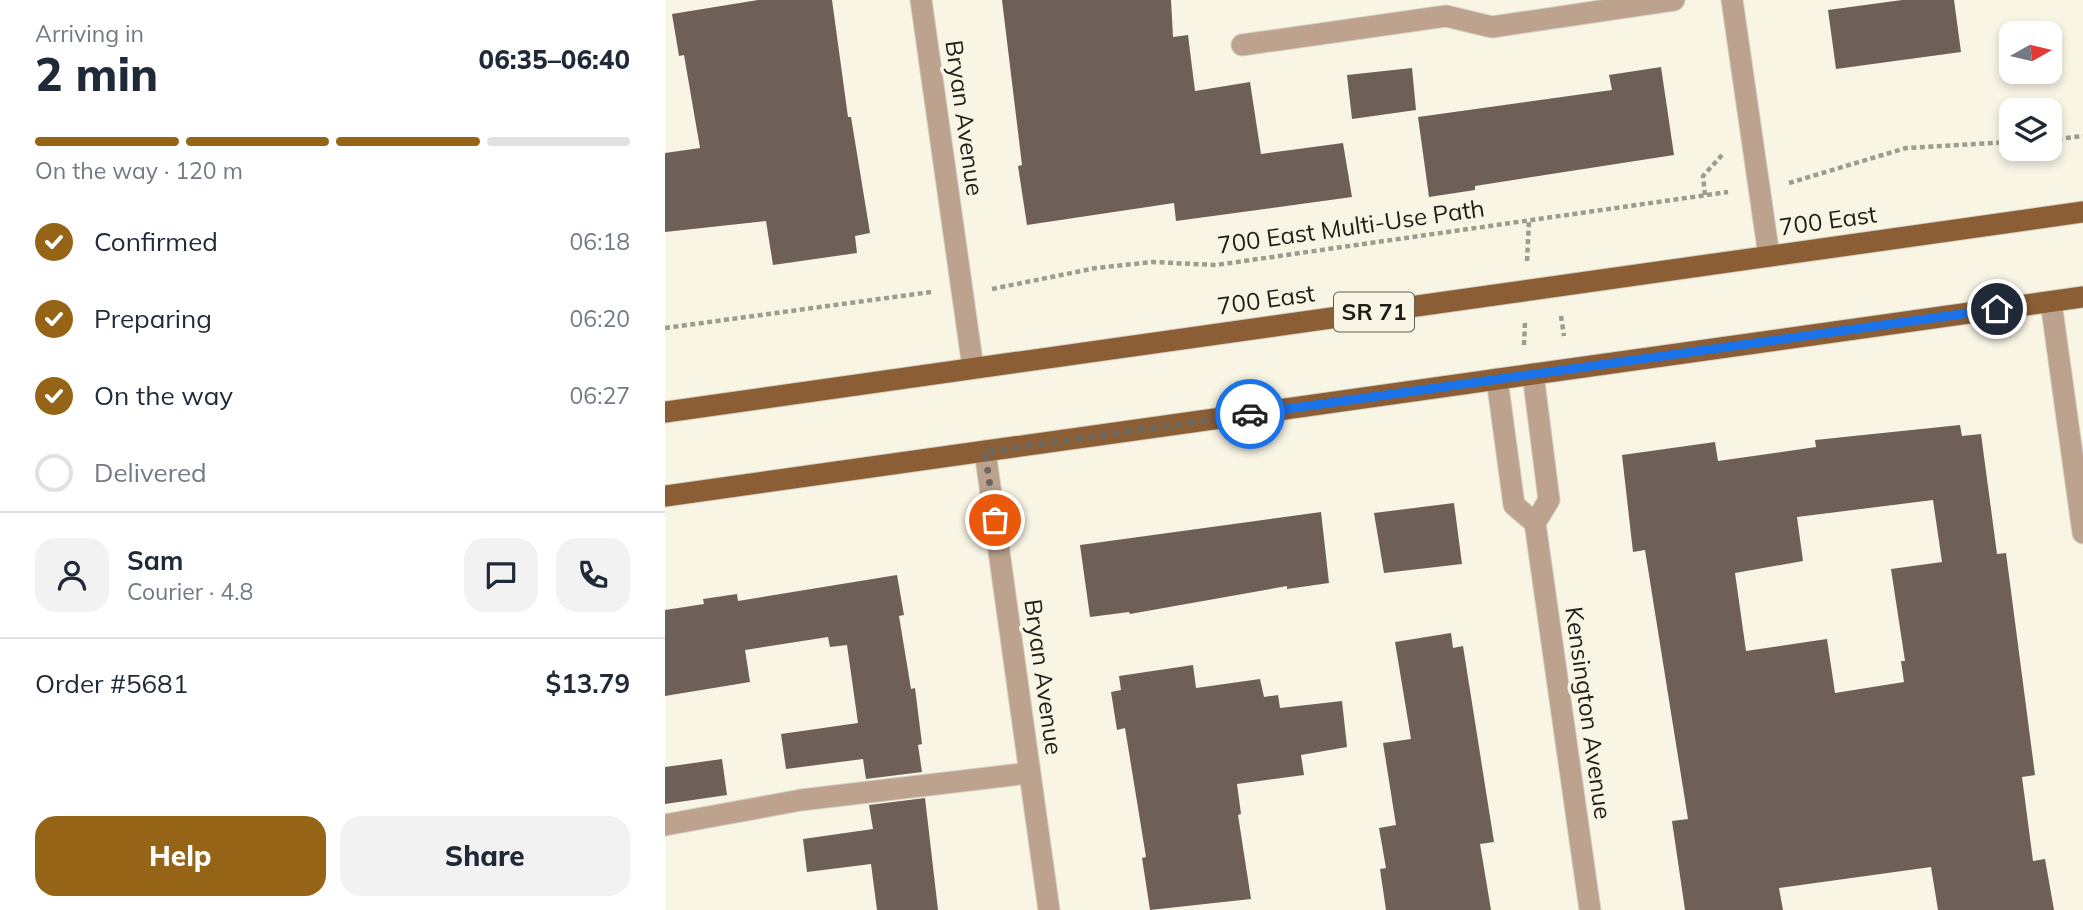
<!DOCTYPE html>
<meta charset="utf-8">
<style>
:root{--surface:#fff;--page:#f2f2f3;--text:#1f2937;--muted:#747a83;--line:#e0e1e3;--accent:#956416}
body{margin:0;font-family:Mulish,sans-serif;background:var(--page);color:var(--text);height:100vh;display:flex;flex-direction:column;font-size:26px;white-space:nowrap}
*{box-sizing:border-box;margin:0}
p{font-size:23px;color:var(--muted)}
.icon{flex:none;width:38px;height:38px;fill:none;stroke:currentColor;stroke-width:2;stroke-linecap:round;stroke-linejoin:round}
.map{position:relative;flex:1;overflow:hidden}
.details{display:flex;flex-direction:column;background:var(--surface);width:665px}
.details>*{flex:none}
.needle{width:46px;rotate:82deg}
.tools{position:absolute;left:1334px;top:21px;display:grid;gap:14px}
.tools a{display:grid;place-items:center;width:63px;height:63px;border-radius:14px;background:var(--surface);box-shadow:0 4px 10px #0003;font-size:35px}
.pin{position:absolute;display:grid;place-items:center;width:60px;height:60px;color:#fff;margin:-30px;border:4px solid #fff;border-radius:50%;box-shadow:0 2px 7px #0007}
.courier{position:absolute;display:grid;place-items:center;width:70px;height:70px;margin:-35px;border:5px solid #1a73e8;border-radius:50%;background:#fff;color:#222;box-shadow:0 2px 9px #0007}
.headline em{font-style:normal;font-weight:800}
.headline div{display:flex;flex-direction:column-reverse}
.headline{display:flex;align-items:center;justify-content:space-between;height:119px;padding:0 35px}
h1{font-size:46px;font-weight:800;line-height:52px}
.bar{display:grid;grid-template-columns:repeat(4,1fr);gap:10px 7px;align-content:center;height:84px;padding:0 35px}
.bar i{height:9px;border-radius:5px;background:var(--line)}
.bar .active{background:var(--accent)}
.bar p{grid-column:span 4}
.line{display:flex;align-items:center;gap:18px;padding:0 35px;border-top:2px solid var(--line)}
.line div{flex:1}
.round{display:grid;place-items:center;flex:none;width:74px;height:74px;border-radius:21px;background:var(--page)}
ol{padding:0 35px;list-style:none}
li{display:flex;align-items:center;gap:21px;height:77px}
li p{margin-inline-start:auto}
li .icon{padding:7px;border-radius:50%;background:var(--accent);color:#fff;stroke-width:4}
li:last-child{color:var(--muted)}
li i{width:38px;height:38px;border:4px solid var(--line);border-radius:50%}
.primary-button{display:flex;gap:14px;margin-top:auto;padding:14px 35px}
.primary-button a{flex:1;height:80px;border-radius:21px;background:var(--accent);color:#fff;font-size:28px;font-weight:800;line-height:80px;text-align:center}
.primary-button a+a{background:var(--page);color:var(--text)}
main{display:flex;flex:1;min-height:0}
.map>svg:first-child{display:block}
</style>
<main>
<section class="details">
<div class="headline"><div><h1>2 min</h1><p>Arriving in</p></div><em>06:35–06:40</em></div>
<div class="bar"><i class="active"></i><i class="active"></i><i class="active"></i><i></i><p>On the way · 120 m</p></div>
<ol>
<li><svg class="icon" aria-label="check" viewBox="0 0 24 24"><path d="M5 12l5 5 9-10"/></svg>Confirmed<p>06:18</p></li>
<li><svg class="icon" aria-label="check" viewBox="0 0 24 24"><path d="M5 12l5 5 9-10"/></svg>Preparing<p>06:20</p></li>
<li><svg class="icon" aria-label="check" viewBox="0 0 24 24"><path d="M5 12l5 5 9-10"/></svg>On the way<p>06:27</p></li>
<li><i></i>Delivered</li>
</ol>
<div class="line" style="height:126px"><a class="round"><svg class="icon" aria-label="person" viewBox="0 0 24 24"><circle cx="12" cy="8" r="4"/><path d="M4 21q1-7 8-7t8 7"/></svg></a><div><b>Sam</b><p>Courier · 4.8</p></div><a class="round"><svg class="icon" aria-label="chat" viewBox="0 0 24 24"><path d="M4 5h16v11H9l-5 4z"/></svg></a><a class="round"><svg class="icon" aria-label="phone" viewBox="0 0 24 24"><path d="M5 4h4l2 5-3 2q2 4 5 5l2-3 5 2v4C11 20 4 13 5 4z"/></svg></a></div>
<div class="line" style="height:91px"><div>Order #5681</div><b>$13.79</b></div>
<div class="primary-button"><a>Help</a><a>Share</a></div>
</section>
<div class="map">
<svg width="1418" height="910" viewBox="0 0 1418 910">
<rect width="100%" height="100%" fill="#f9f5e5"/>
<path fill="#6e5f59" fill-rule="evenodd" d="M93,0H167L183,117H186L205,233L190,236L192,253L108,265L101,221L0,232V153L35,148L19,55L14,56L7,14Z
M337,0H506L508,37L523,35L530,91L585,82L596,154L678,143L687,197L511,221L509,203L362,225L353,166L357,165Z
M1237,0H1289L1296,52L1171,69L1163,10Z
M996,67L1009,155L810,186V190L764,197L753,117L947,90L944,75Z
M747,68L751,110L687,119L682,75Z
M1295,425L1297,436L1316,434L1332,554L1341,553L1370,775L1357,777L1368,861L1380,859L1389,910H1273L1266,867L1114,888L1118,910H1020L1007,821L1023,819L980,550L968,552L957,455L1050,442L1053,461L1151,447L1150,440ZM1268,500L1277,562L1226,569L1240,661H1236L1239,682L1170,693L1162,639L1081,651L1070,573L1138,561L1132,517Z
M789,503L797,564L719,573L709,513Z
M656,512L664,583L622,589V586L465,614L464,612L425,617L415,545Z
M232,575L239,615L234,616L246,689L250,688L257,744L253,745L257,772L201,779L198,759L121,769L116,734L193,723L182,645L165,647L163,637L80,650L85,682L0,696V610L39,604L38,599L72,594L73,601Z
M786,633L788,648L798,646L829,842L815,844L826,910H721L715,869L721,868L714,828L731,825L718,743L746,739L730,642Z
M528,665L531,688L595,679L599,697L613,695L615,708L677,701L682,747L636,755L639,775L572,784L576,814L573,815L586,899L485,910L477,858L481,857L460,728L452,730L446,692L456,690L454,676Z
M57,759L62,795L0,804V767Z
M260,798L273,910H212L206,864L142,872L138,839L208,829L204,805Z"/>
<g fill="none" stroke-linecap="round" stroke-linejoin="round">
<g stroke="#d6d2c4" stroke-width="23">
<path id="minor" d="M256,0L308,368
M1067,0L1104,256
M577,45L781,16L827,27L1009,0
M1386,302L1418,533
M868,374L884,500L870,523
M832,379L849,505L870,523L925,910
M320,451L384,910
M0,825L136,800L364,773"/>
</g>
<g stroke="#d6d2c4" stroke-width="23">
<path id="major" d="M0,412L1418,212
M0,496L1418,297"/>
</g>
<path stroke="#9e9b8f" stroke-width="4.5" stroke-dasharray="5 3.5" stroke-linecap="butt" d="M1384,140L1418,136
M1124,183L1241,148L1346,142
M1040,195L1038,176L1057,155
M862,261L864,220
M327,289L431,268L487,262L551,265L1063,192
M896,316L899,336
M0,328L266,292
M859,345L860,322"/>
<use href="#minor" stroke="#bda38e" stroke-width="21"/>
<use href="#major" stroke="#8b5e36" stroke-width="21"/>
</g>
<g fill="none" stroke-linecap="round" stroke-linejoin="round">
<path stroke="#6b695f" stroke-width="7" stroke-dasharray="0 12.6" d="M330,520L320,452L585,414"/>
<path stroke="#1a73e8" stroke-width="9" d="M585,414L1332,309"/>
</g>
<g text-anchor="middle" stroke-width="7" stroke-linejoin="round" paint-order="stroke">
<rect fill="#f9f5e5" stroke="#605e55" stroke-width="2" x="669" y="292.5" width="80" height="39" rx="5"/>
<g font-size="23" font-weight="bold" fill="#1e1d17">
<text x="709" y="320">SR 71</text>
</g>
<g font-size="24" fill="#1e1d17" stroke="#f9f5e5">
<text transform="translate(299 118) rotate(82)" y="8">Bryan Avenue</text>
<text transform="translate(1163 221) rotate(-8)" y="8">700 East</text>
<text transform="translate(686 227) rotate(-8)" y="8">700 East Multi-Use Path</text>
<text transform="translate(601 300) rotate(-8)" y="8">700 East</text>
<text transform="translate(378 677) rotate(82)" y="8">Bryan Avenue</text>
<text transform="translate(923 713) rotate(82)" y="8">Kensington Avenue</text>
</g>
</g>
</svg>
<div class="tools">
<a><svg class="needle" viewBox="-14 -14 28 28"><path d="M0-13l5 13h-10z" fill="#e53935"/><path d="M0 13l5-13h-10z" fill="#747a83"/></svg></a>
<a><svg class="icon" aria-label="layers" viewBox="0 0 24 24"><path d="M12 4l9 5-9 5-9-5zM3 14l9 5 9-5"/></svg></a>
</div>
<div class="pin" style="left:330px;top:520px;background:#ea580c"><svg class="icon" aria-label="bag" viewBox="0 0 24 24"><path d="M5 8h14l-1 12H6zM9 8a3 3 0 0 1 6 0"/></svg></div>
<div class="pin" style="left:1332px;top:309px;background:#1f2937"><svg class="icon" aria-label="home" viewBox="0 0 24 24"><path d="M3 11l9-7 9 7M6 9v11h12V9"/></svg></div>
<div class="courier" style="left:585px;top:414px"><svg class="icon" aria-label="car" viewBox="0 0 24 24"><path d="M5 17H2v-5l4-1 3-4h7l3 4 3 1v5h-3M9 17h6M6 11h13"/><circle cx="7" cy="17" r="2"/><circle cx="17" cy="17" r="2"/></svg></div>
</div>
</main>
